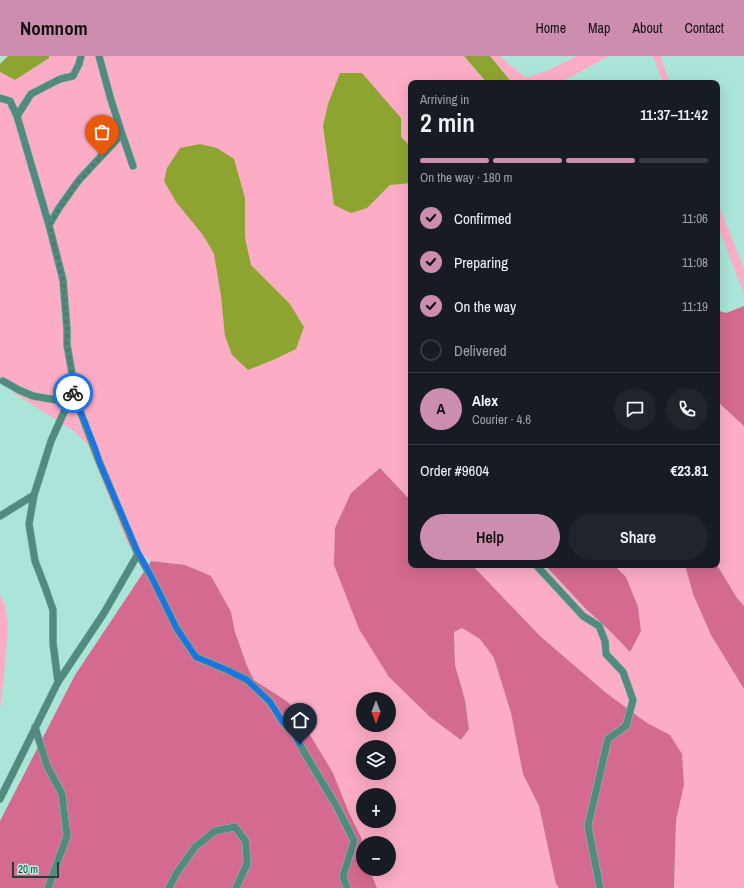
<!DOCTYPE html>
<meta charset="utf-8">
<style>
:root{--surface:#171b24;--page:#20242c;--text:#f1f3f6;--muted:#9ea1a6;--line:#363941;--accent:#cd8dae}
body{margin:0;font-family:"Archivo Narrow",sans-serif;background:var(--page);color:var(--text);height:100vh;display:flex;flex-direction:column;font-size:15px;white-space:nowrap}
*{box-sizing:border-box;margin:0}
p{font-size:13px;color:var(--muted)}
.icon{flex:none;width:22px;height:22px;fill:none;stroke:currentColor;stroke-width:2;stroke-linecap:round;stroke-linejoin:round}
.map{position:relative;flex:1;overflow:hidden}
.details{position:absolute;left:408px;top:24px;width:312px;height:488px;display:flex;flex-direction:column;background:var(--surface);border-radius:8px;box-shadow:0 4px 16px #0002}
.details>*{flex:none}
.needle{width:26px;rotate:180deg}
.buttons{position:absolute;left:356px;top:636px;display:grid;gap:8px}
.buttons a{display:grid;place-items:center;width:40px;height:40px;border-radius:50%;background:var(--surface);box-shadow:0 4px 16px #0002;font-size:20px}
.scale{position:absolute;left:12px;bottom:10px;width:47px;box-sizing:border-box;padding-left:4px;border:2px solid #263d38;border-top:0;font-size:11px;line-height:14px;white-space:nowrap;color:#263d38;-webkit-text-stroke:3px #b8f2e5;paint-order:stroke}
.pin{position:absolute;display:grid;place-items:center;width:34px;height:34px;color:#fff;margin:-41px -17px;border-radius:50% 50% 50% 0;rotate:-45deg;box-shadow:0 0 4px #0007}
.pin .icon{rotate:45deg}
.courier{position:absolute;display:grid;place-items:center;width:40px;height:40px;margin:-20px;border:3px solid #1a73e8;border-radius:50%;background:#fff;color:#222;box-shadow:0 1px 5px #0007}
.summary em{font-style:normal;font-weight:600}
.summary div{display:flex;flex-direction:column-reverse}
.summary{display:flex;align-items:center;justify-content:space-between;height:68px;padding:0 12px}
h1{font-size:26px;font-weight:600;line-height:30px}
.bar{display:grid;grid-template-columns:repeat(4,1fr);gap:6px 4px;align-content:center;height:48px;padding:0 12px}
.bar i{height:5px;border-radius:3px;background:var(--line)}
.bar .active{background:var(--accent)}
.bar p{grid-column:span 4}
.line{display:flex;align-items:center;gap:10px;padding:0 12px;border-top:1px solid var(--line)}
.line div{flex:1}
.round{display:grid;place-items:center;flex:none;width:42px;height:42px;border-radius:21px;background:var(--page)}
ol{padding:0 12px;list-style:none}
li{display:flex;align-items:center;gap:12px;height:44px}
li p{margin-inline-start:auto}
li .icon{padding:4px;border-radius:50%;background:var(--accent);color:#111;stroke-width:4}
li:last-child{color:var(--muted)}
li i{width:22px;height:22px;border:2px solid var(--line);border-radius:50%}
.cta{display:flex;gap:8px;margin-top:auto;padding:8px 12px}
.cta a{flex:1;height:46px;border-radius:24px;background:var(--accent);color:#111;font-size:16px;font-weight:600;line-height:46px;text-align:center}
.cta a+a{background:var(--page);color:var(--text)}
header{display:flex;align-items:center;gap:24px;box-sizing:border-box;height:56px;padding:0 20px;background:var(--accent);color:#111}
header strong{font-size:19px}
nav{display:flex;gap:22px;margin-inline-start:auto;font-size:14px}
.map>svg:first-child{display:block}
</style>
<header>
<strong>Nomnom</strong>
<nav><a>Home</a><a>Map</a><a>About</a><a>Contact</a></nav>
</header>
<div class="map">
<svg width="744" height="832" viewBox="0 0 744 832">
<rect width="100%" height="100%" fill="#abe4d8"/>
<path fill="#fcadc5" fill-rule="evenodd" d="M49,0H464L486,27H411V445L380,412L351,437L335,472L389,621L430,661L461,684L469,673L465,644L455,609L454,576L462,572L480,583L494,602L511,657L523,718L539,750L556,828L559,832H377L369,813H389V787H363V789L361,781L349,757L333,717L304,669L288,646L254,624L247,610L235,576L231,556L185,509L151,505L128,489L88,389L74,375L15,338L0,324V16L15,24L49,2ZM363,643H389V669H363ZM363,691H389V717H363ZM363,739H389V765H363Z
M490,0H501L504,4L526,22L549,14L577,0H609L560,27H512Z
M653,0H661L662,6L670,27H663Z
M717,145L744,213V238L717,167Z
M717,345L744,370V550L737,542L717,509Z
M472,509H545L585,552L611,576L630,596L626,521L614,509H685L693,538L711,579L744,633V832H674L676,764L684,729L670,679L647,667L605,636L540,580Z
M0,539L5,550L8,570L4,620L0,653Z"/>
<path fill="#d46a8f" d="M744,250V370L717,345V254L726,257Z
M380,412L411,445V509H472L540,580L605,636L647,667L670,679L682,698L684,729L676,764L674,832H559L556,828L539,750L523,718L511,657L494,602L480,583L462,572L454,576L455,609L465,644L469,673L461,684L430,661L389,621L359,573L334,509L335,472L351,437Z
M151,505L185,509L211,520L231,556L235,576L247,610L254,624L288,646L304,669L333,717L349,757L361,781L363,789V813H369L377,832H0V765L75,619Z
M545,509H614L626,521L638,551L641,575L630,596L611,576L585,552Z
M685,509H717L737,542L744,550V633L711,579L693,538Z"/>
<path fill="#8ea431" d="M8,0H49V2L15,24L0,16V8Z
M464,0H490L512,27H487Z
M340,17H362L401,62V81L411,91V127L390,129L367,152L351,157L334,149L323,70L328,48Z
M200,88L217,92L234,103L245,142V182L251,209L290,248L304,271L296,293L273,304L248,314L232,299L225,280L221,240L214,198L203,179L176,146L164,125L167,112L180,92Z"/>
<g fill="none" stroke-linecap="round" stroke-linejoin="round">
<g stroke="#8ebfb5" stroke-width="8">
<path id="service" d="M99,0L111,44L122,78
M0,42L10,45L17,60
M49,169L17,60L31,38L60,23L73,20L79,8L81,0
M3,325L19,334L33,340L68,346
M73,336L72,317L67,289V273L63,224L49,169L59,152L79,124L122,78L133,110
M0,460L34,439
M137,496L99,405L73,336L51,385L34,439L29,468L35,505L45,531L53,554V587L58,626L104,557L138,498L137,496L152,522L177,573L196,601L227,614L247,624L270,646L282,665L295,679L304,696L337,751L354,785L343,820L347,832
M536,509L583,560L599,570L605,585L606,598L623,616L633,644L626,670L608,683L588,770L600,832
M35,671L47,710L62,738L67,780L48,832
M0,743L58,626
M169,832L176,818L195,791L215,775L235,771L246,786L247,808L236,832"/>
</g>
<use href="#service" stroke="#528a7f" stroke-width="7"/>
</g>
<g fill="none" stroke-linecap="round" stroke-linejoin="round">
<path stroke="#557770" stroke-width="4" stroke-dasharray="0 7.2" d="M73,337L72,317L67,289V273L63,224L49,169L73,132L102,100"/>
<path stroke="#1a73e8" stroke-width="5" d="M73,337L96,394L99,405L138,496L152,522L177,573L196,601L227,614L247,624L270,646L282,665L295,680L300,688"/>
</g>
</svg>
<div class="buttons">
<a><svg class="needle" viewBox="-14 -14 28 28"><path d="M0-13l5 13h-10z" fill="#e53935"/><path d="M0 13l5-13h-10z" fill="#9ea1a6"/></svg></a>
<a><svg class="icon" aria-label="layers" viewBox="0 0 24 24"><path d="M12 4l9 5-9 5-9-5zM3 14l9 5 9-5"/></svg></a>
<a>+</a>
<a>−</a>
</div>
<div class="scale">20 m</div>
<div class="pin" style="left:102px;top:100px;background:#ea580c"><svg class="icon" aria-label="bag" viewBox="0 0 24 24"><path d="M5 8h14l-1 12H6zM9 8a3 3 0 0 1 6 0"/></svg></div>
<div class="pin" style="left:300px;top:688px;background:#1f2937"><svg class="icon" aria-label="home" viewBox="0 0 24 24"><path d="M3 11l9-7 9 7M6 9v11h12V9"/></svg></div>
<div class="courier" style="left:73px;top:337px"><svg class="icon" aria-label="bike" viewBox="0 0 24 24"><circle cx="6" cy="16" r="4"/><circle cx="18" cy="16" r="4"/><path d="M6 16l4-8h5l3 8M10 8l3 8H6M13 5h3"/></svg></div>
<section class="details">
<div class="summary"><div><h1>2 min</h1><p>Arriving in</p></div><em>11:37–11:42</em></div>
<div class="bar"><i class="active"></i><i class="active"></i><i class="active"></i><i></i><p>On the way · 180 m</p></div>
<ol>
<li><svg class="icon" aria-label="check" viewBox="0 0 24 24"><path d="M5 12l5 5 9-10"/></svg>Confirmed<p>11:06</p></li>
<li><svg class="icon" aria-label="check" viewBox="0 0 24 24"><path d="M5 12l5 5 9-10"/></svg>Preparing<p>11:08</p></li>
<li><svg class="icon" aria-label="check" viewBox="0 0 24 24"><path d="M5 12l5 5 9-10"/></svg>On the way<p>11:19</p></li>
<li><i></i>Delivered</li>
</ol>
<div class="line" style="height:72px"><b class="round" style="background:var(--accent);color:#111">A</b><div><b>Alex</b><p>Courier · 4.6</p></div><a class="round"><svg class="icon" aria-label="chat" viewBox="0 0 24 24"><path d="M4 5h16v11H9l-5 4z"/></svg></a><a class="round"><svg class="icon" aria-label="phone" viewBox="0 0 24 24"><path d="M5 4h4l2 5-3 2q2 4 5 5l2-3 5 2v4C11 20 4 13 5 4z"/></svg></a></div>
<div class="line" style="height:52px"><div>Order #9604</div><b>€23.81</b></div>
<div class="cta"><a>Help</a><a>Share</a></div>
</section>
</div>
